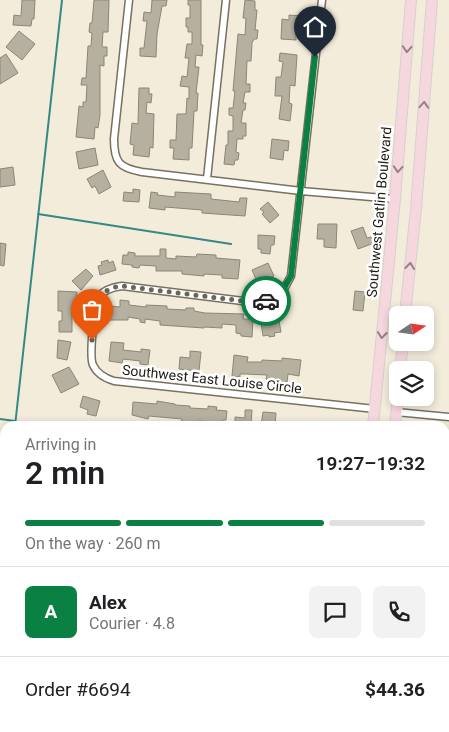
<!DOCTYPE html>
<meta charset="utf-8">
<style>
:root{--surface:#fff;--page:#f2f2f2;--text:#202124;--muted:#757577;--line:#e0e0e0;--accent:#0b8043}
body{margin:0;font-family:Roboto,sans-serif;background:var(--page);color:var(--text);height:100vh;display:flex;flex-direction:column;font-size:19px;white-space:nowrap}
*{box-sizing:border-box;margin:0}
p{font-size:16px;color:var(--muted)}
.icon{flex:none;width:28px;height:28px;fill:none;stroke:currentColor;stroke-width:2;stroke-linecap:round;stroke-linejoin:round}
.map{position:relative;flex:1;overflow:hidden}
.drawer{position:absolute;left:0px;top:421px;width:450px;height:311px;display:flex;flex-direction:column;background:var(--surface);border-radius:15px 15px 0 0;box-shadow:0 2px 8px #0003}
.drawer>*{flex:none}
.needle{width:32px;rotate:77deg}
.controls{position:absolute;left:389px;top:306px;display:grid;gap:10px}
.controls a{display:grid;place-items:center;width:45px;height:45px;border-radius:8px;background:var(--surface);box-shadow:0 2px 8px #0003;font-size:25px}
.pin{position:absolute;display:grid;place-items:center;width:42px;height:42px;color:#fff;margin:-51px -21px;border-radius:50% 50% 50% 0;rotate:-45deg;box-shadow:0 0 5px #0007}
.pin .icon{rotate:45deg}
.courier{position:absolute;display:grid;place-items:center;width:50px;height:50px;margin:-25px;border:4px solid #0b8043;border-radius:50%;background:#fff;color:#222;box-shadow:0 1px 6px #0007}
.headline em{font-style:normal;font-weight:600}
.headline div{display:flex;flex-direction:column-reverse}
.headline{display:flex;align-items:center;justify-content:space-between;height:85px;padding:0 25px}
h1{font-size:32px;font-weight:600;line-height:38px}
.bar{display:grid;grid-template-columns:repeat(4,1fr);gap:8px 5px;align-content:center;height:60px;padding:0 25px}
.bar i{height:6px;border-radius:4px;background:var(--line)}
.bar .active{background:var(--accent)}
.bar p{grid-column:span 4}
.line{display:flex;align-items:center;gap:12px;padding:0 25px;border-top:1px solid var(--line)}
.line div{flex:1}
.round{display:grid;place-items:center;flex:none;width:52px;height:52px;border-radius:8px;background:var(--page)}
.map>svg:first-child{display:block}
</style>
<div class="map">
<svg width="449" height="732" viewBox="0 0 449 732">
<defs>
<pattern id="forest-firs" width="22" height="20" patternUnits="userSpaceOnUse" patternTransform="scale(1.25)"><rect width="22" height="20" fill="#92cba9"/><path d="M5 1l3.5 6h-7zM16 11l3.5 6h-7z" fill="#7dae91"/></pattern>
</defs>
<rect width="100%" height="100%" fill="#f3ecdb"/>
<path fill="url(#forest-firs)" d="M249,728H330L329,732H248Z"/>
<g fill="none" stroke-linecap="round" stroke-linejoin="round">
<path stroke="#368887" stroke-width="2" d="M38,214L231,244
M0,419L15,421
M15,426L62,0
M445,481H449
M0,561L5,515"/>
</g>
<path fill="#b6b0a0" stroke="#8c8677" d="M22,0H35L34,19H32L31,26L13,25L14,15L21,16Z
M94,0H109L108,32H103L102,47H107V56H104V66L100,65V115L98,128L95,127L94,139L76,137L79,106L83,107V102H86L87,85H81L82,78H86L88,46H91L92,33L89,32L90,23H92Z
M152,0H167L166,6H162L157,34L156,57L140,56V48H144L147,21H143L144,12L151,13Z
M188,0H201V45H203L202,56L196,55L195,67H199L196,93H198L197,111H194L192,148H189V160L173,159L174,148H170V140H176L177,114H186L187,98L189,99V87L180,86L182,76L187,77L189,58H185L187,44H192V32H188V27H186V18H190V5H188Z
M245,0L255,1V10H257L255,30H258L257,39H254L252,43L251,61H247L246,84H250V92H245L243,103H246L245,110H243L241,123H246V136H243V139H237L236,152L239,153L238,160H235L234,165L224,164L226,145H228V131H233V116L229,115V108H233L235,91H233L238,34L245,35L246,18H243Z
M289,15L301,16L300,29H296V40L281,39L282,19L289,20Z
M19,31L35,44L22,60L6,47Z
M280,53L297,55L295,86L290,85L289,103L292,104L290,121L279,119L282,96H275L276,77H281L283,62L279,61Z
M6,54L18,73L0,84V58Z
M139,88H149V94H152L151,103L147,102L146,113L154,114L153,148L150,147L149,157L133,155L134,145L130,144L132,123L138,124Z
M272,139L289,141L288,151L284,150L283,160L270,158Z
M95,148L98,165L79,169L76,152Z
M13,167L15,185L0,187V169Z
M103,170L111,187L99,194L95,186L92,188L87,179Z
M133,189L140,190L139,202L123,201L124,192L133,193Z
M151,192L158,193L157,195L175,197V192L211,194V199L239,202L240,198H247L245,216L202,213V210L165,207V210L149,208Z
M268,202L279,215L270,223L262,214L264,212L260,209Z
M318,224H337L336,248L324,247V239H317Z
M363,227L367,238L371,237L374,243L358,249L351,231Z
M258,235L275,236L274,245H271L270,254L261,253V249H258Z
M0,243L6,244L4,266L0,265Z
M160,249H166V258L176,259V256L196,257L197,254L216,255V258L240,260L238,279L222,278V275L204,274V276L182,274V271H156V266L140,265L139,268L132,267V265L122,264L123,255H128V252L135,253V256H160Z
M108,260L109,263L113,261L116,270L100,275L98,266L102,265L101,262Z
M268,263L274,276L266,279L267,282L259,286L252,270Z
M86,269L93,276L81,290L72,281Z
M58,291L77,292V312L72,311V332H59V321H62V311H58Z
M355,291L365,292L363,311L353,310Z
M120,300L129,301V305L146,307V305L167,306V309L186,310V308H194V311L205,313L244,314L243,319H253L252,337L241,336V334L236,333V325L222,324V328L204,327V328L160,325V321L145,319V323L140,322V319L128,317V320H109L110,306L120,307Z
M278,315L281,332L274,333L275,336L269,337V335L263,336L261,322L272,320L271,316Z
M58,340L71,342L67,360L57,358Z
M111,342L124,343L123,350L141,352V349L150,350L148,365L140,364V361L123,359L122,363L109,361Z
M190,351L201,352L199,371L179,369L180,357L190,358Z
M234,355L248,357L247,362H262V360L282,361V358L301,360L299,376L288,374L287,382L266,379L267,375L246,374H240V377L232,376Z
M69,367L79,384L61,393L52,375Z
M83,396L100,401L96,416L87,414L88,410L80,407Z
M157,401L175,404V405L190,406V408L208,409V406L217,407L216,410L227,411L226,420H223L222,424L200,421L195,422V425L181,424L182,419L149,416L148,419L132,415L133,402L157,404Z
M245,410H252L251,426H235V417L245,418Z
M263,412L276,413L275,426H261Z"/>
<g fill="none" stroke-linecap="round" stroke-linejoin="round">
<g stroke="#777162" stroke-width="9">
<path id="minor" d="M129,0L114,139C114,162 119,168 142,172L301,191L395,199
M322,0L291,276L279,298L259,303L122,286C114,287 103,290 98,298C94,306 89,357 93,365C97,374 104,378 114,381L375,409
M207,179L226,0
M396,412L449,417
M445,533L449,534
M445,725L449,690
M48,732L49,728
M145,732L146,728
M239,732V728"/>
</g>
<g stroke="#d2d2d0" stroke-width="12">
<path id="primary" d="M405,315L416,209L432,0
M400,370L403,342
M373,426L395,199L411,0
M395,426L398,397
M337,732L338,728
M359,732L360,728"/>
</g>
<use href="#minor" stroke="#fff" stroke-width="6"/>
<use href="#primary" stroke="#f7d7de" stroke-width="10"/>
</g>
<defs><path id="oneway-chevron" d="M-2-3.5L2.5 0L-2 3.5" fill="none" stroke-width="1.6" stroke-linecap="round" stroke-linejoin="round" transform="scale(1.25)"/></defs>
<g stroke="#958384">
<use href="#oneway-chevron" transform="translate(407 49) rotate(94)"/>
<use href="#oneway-chevron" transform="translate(424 105) rotate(-86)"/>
<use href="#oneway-chevron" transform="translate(398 169) rotate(94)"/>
<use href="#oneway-chevron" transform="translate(410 266) rotate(-84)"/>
<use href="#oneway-chevron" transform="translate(382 335) rotate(96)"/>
</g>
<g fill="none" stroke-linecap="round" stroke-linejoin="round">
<path stroke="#69655a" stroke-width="5" stroke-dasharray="0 9" d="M92,340C94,316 91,289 122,286L259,303L266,301"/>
<path stroke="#0b8043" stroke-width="6" d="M266,301L278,298L291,276L315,57"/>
</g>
<g text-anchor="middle" stroke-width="5" stroke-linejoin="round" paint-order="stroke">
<g font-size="14" fill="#1e1c15" stroke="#fff">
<text transform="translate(379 212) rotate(-85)" y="5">Southwest Gatlin Boulevard</text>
<text transform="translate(212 379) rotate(6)" y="5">Southwest East Louise Circle</text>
</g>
</g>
</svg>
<div class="controls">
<a><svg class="needle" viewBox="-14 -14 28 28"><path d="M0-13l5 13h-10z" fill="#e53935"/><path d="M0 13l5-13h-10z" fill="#757577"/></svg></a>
<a><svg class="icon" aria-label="layers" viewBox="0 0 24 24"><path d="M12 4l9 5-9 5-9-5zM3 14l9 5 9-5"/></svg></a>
</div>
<div class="pin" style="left:92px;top:340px;background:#ea580c"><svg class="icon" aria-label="bag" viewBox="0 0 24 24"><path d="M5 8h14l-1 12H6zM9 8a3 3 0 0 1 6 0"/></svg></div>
<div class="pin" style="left:315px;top:57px;background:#1f2937"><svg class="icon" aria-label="home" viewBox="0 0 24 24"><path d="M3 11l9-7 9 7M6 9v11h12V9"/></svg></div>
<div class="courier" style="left:266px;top:301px"><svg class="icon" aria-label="car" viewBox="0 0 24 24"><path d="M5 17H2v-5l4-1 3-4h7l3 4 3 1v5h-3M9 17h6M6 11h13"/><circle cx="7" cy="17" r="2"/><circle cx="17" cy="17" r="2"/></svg></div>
<section class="drawer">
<div class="headline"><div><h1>2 min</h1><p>Arriving in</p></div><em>19:27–19:32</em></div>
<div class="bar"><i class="active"></i><i class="active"></i><i class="active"></i><i></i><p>On the way · 260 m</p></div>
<div class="line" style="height:90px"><b class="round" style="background:var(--accent);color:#fff">A</b><div><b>Alex</b><p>Courier · 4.8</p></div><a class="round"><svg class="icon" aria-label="chat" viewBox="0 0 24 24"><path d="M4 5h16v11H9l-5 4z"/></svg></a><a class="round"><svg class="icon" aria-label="phone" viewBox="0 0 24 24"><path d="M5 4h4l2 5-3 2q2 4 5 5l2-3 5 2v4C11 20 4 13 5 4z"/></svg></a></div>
<div class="line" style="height:65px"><div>Order #6694</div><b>$44.36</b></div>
</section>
</div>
